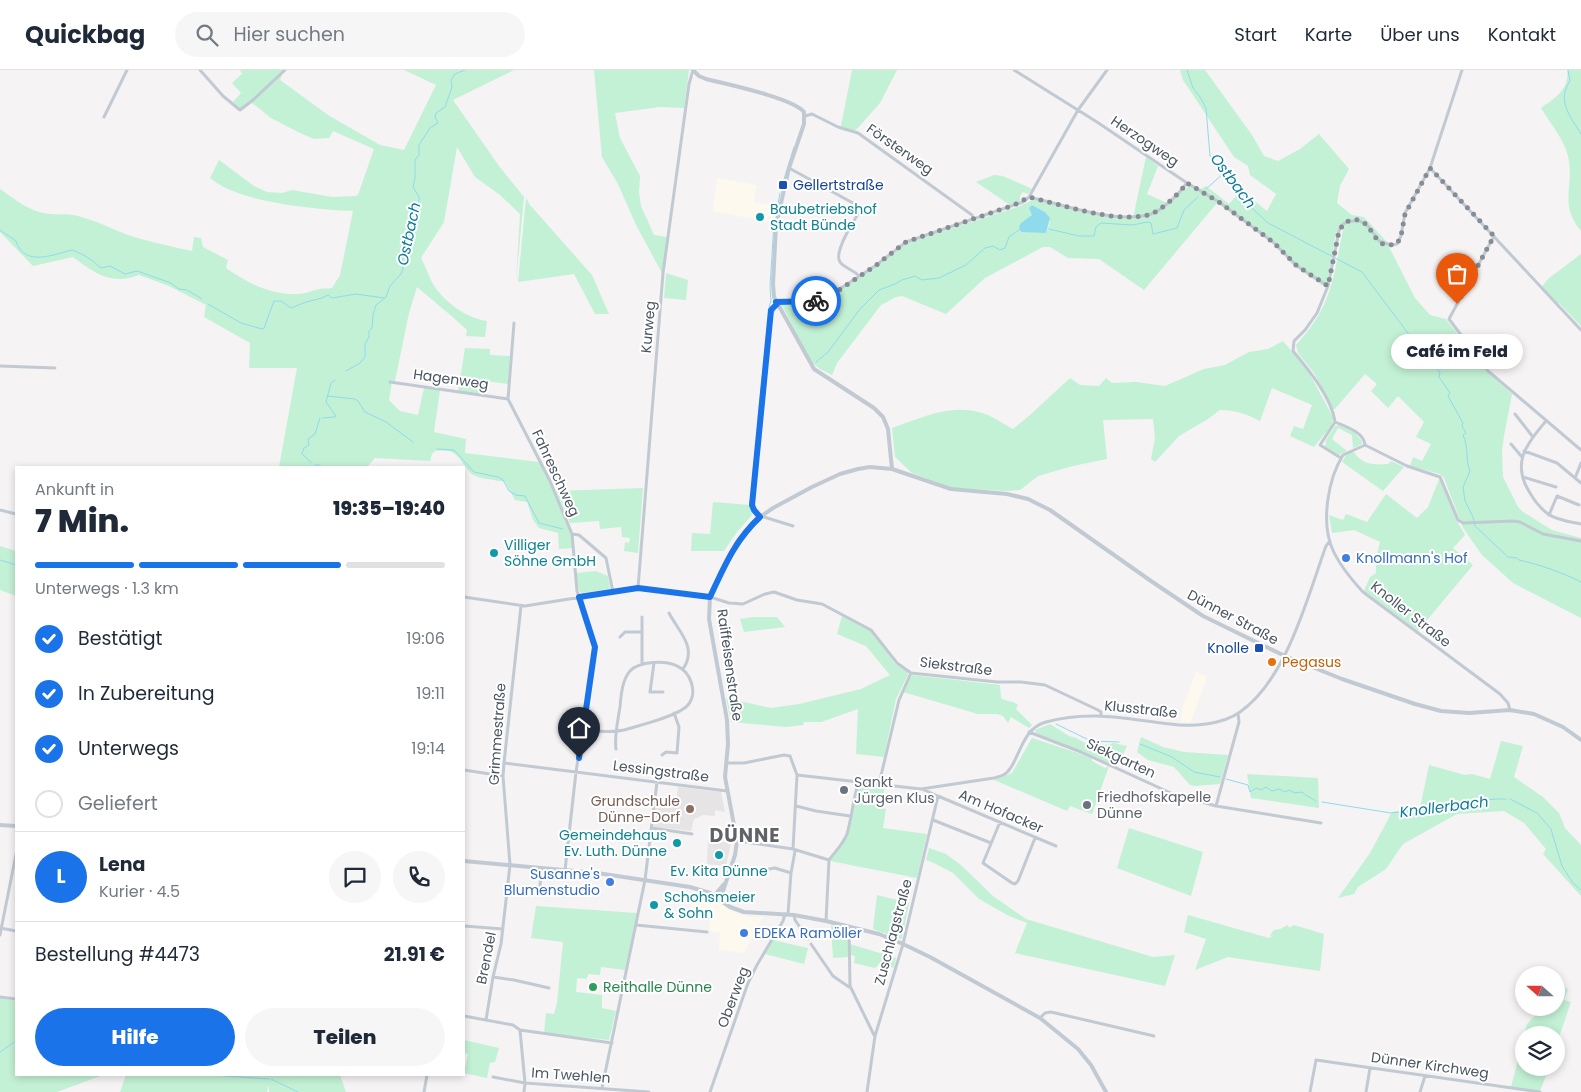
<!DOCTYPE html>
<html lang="de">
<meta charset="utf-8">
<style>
:root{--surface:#fff;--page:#f6f6f7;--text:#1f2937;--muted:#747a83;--line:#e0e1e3;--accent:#1a73e8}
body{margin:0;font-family:Poppins,sans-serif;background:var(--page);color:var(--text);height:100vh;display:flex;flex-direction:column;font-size:19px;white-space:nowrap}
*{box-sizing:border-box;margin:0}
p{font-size:16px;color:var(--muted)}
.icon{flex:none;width:28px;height:28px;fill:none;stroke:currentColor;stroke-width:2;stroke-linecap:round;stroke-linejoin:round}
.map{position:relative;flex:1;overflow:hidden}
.side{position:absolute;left:15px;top:396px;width:450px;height:610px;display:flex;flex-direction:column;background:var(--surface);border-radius:0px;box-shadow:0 2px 8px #0003}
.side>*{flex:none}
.needle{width:32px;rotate:291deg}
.fabs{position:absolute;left:1515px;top:896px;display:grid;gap:10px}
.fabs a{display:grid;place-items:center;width:50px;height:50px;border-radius:50%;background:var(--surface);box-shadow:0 2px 8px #0003;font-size:25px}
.pin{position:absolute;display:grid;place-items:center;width:42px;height:42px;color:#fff;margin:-51px -21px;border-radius:50% 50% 50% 0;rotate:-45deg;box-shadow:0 0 5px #0007}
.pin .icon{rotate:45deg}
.courier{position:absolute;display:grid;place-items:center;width:50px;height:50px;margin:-25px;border:4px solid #1a73e8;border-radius:50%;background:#fff;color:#222;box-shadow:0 1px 6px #0007}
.bubble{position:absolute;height:35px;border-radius:18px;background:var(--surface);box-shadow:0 2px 8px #0003;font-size:16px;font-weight:800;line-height:35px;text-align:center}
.headline em{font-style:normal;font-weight:800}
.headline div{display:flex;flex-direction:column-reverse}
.headline{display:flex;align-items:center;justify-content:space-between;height:85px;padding:0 20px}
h1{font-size:32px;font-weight:800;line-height:38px}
.bar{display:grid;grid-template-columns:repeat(4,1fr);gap:8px 5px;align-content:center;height:60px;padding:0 20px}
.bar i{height:6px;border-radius:4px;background:var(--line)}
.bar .current{background:var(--accent)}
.bar p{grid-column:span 4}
.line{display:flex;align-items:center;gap:12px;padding:0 20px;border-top:1px solid var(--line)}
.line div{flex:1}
.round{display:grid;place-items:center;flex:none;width:52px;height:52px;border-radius:26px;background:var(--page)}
ol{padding:0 20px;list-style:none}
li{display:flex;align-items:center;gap:15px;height:55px}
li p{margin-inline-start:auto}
li .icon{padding:5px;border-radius:50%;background:var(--accent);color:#fff;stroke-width:4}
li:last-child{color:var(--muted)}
li i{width:28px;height:28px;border:2px solid var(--line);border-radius:50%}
.cta{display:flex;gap:10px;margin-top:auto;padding:10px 20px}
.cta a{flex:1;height:58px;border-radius:30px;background:var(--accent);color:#fff;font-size:20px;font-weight:800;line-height:58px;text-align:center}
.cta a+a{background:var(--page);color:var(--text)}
header{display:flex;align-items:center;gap:30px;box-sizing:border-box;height:70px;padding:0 25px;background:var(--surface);border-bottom:1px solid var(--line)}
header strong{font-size:24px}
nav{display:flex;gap:28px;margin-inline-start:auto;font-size:18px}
.search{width:350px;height:45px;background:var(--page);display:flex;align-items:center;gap:12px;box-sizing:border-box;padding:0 18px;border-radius:28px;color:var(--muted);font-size:19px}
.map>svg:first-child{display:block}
</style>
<header>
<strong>Quickbag</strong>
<div class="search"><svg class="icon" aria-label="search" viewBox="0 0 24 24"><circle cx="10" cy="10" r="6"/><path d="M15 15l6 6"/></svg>Hier suchen</div>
<nav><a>Start</a><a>Karte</a><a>Über uns</a><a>Kontakt</a></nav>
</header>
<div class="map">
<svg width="1581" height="1022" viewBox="0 0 1581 1022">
<rect width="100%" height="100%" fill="#f5f3f3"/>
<path fill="#fdf9ef" d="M717,108L757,115L754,132L776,136L773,153L713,141Z
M1196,602L1207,607L1191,652H1181L1182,639Z
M693,821L709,827L737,844L750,847H763L744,883L719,880L720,863L709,861L710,842L690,840Z"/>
<path fill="#e6e4e5" d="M678,717L721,722L725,742L715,740V746L703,745L694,749L691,761L654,757L656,735L676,737Z
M708,770L731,773L726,796L707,794Z"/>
<path fill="#c3f1d5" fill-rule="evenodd" d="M240,0H284L280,10L328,45L380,75L404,80L436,15L404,0H514L453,30L499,96L524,127L516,212L520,144L500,125L475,107L457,77L444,152L421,188C426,197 428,205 433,214C444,232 466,248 487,251L485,267L466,266L467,260L455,249L417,217L409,243L395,311L392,312L389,330L400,341L418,345L424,318L440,320L434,362L466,369L465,383L539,392C553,419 568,448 574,478L559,479L558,463L539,458L533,450L527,432L515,430L505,412C498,410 479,409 473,405C458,393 462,378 435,381L432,384L430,391L375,388L367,397H279L297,298H249L250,273L204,247L206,235L169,216L139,205C112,216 94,203 73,187L33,196L0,162V119C16,130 31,143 51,144C62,145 69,143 81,147C97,151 112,159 128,165C149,172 170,176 192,181L194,167L201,168L203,177L228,190L226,198C248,213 270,225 298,224C306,224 313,220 320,219C324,218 328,219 332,218L340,205L353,141C315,139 239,133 210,108L219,90L254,116L267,122L282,123L292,120L332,127L355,126L358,125L374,79L333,61L329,68L314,69L298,62L271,48L252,33L253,32L241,39L233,32L241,23L232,13L242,4Z
M594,0H689L684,38L660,37L615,43L620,68L640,106L639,122L641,136L654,165L667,167L662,203L636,155L618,114L602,87Z
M852,0H897L880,33L856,60H849L841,56Z
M1180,0H1205L1252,65L1264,86L1278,91L1300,79L1319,64L1349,99L1340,116L1337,133L1352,145L1364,147L1386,171L1415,228L1430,245L1446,249L1487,302L1512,324L1504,366L1502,382L1503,407L1518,437L1523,442L1552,460L1581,468V548L1513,513L1482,485L1463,458L1444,408L1440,404L1410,396L1413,387L1422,391L1431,374L1416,367L1424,352L1398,326L1388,338L1371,321L1377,314L1365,304L1335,339H1332L1314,303L1298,283L1296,275C1332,236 1333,209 1343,160L1339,158L1336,164L1327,213L1323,216L1293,195L1272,172L1217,133L1144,220L1099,189L1068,188L1050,177H1043L985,208L946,244L902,226L896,227L881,235L837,293L832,305L820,299L810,291L782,235L784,233L824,230L877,196L907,173L1020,136L1035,129L1115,148H1133L1146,87L1158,96L1147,124L1167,133L1191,115L1201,119L1206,116L1229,134L1239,123L1237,117L1267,141L1276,124L1250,105L1248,96L1234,87L1183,10ZM1032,135L1045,142L1050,152L1046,163L1038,162L1030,147L1032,145Z
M1567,0H1581V161C1558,133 1575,117 1568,86C1564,69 1550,53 1541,38C1555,28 1570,19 1567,0Z
M994,105L1003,106L1032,119L1028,124L1023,122L1020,126V131L1010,135L976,112Z
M526,128L530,135L592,205L609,244H595L574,204L518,212Z
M1581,184V256L1559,233L1557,234L1541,218L1548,209Z
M666,203L688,210L686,230L664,228Z
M1283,271L1307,299L1333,347L1332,355L1314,377L1290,366L1294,356L1303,359L1312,335L1272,318L1260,351C1247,344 1235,340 1220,340L1208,349L1179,366L1155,392L1151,389L1155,368L1153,349L1103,350L1107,389L1073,396L1038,406L1020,420L1006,421L954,418L912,403L895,387L892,358C920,348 952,333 982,343C993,346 1003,354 1013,359L1030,345L1070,308L1080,315L1099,316L1106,308L1112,313L1136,312L1165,316L1204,299L1225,295L1249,282L1268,279Z
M465,278L490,279V285L510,286L508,314L486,311L485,325L458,321Z
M1339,355L1354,362L1362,371V374L1353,378L1352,365L1338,358L1332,369L1347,381L1339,385L1325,377L1326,370L1335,356Z
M1353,381C1362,395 1373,395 1388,394L1391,391L1404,397L1383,421L1342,392L1346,385Z
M1440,407L1457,451L1465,465L1453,478L1473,495L1418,561L1364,521L1370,507L1376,503V494H1369V486L1377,484L1380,472L1354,460L1332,463L1329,445L1343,450L1346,444L1367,452L1386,424L1417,448L1428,437Z
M643,418L638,483L624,481L625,472L629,473L630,468L622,467L621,457L600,459L599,451L570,453L556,421Z
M713,432L750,435L752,445L737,462L724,481H691L692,463L710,464Z
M0,476L16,481V526L0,520Z
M596,501L608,506L610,519L582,523L579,521L576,503Z
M842,546L871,561L895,594L908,602V605L896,629L884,687L856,684L858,639L821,652H804L803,655L786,657L731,652L726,628L771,638L799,634L861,619L890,605L866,576L837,564Z
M753,547H777L785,557L744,562L740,549Z
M912,605L1000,615L1001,628C1006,632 1013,630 1018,635L1016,639L1032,655L1029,658L1011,647L1008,653L1003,646L997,644H978L903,622Z
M1050,654L1069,666L1076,668L1089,675L1097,673L1106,675L1114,673L1127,676L1117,697L1082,681L1036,663L1035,660Z
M1141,667L1163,677L1184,682L1228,685L1220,714L1194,716L1190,715L1174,697L1148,690L1137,682Z
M1032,668L1087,686L1092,689V691L1105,698L1109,696L1092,744L1070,736L1067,741L994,710L1012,703Z
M1501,671L1523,676L1514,707L1543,727L1559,743L1565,758L1581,775V826L1543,784L1546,779L1524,753L1504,741L1457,744L1403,774L1386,799L1358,817L1354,824L1338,828L1370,783L1392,742L1420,738L1429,695L1465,705L1472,704L1490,709Z
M1247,704L1318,708L1319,738L1251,728Z
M860,712L885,716L881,738L886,739L883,758L927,764L917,808L830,791L847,764L855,724Z
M1129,758L1203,782L1191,826L1117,798Z
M929,778L946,784L961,795L993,826L1026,849L1153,887L1175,885L1165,916L1015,883L1027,853L1009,846L979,829L953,803L934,793L926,790Z
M877,825L909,833L902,868L900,869L873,859Z
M536,836L637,843L625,900L601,897L600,905L588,904L587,909L577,908L576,922L602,925V938L616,941L609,970L544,963L546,943L554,944L557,933L563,872L531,868Z
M1188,845L1269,868L1272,866L1270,865L1274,860L1280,859L1288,855L1289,858L1294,855L1324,864L1320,901L1228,887L1195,900L1206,869L1184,862Z
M831,855L847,859L849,887L833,888Z
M773,870L808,878L804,894L765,884Z
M850,874L896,888L894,898L880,893L875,898L854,893L855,886L851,885Z
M1561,916L1568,919L1564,930L1571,932L1556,976V965H1524L1527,954L1542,938H1556V922Z
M0,928L16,931V1005H103L57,1022H0Z
M1524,967V998H1549L1540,1021L1511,1017Z
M464,970L499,978L495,992L490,993L487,1008L464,1003L468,984L464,983Z
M126,1005H340L346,1022H269V1015L267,1022H120Z"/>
<path fill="#90daee" d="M1032,135L1045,142L1050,148L1046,163L1021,162L1019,157L1021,153L1032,145L1029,138Z"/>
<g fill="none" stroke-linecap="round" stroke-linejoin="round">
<path stroke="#90daee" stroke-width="1" d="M1187,0L1193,18L1200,27L1206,38L1210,86L1240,119L1252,138L1268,153L1362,202L1429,291L1434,293V296L1440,302L1439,307L1450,323L1448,326L1463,353L1462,356L1466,363L1463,365C1469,377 1465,390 1470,401L1463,417L1465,431L1473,447L1475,456L1508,487L1517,488L1519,490C1541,495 1561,502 1581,512
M1568,0L1570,11C1556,31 1571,47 1581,64
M781,119L794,77
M1206,119L1224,103
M778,134L780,123
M1049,159L1079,166H1094L1096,157L1101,153L1132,155L1148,152L1151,153L1153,164L1177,158L1184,140L1198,127
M0,160L16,171C24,197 52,185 72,180C84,184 92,190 101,198L110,196L125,204L137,201L171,213L179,219L187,220L202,229
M208,234L241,253L262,259L264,258L274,231H281L291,238L306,232L322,228L328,225L332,228L356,224L384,228
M769,237L771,231L770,216L774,153
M816,292L828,282L860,239L879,220L895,214L902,210L915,206L922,210L939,208L966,195L985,178L993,176L1000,180L1005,178L1009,167L1020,159
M346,301L360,293L365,287V274L369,267V261L372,258L373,245L376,235L386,227L390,216L401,204L403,199L402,191L405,183L403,175L408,167L407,160L419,131V127L413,117L415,108V90L419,85V75L430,58L438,53L435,47L436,43L445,37L452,17L451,10L455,4L465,0
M327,326L355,329L358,331L365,342L386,352L413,372
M763,345L772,244L775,241
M323,348L334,347L336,346L326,332L331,313L335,310
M758,348L769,242
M437,379L454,380L474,402L498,407L503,410L509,421L516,425L525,426L539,453L563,459
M759,384L762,355
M311,392L302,384L304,378L309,375L308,369L315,364L320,348
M315,395H319L323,398
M750,434L758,354
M0,490L16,495
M1056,654L1091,671L1119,672
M1140,674L1172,687L1194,702L1220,707
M1226,709L1248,715L1250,722L1256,718L1261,720L1266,717L1272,721L1279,719L1285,722L1289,720L1295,723L1302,722C1307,727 1311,727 1316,731
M1510,729L1537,743L1551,759L1562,796L1573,813L1581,820
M1322,732L1391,743L1495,729H1506
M0,982L16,971
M212,1005L269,1009
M271,1009L298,1022"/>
<path stroke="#c1cad2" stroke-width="3" d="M200,0L223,26L240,40L253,30L285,0
M1014,0L1097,52L1187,113L1219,132L1273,172L1297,196L1328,216L1317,243L1305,260L1294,271L1293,281C1308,299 1332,328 1335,352C1346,357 1364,362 1365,375L1407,396L1440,407L1458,450L1463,453L1513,451L1520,452L1543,464L1581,471
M805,46L812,44L838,57L858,63L972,145L973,148
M104,47L127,0
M789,98L862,138C856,147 833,182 840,192C844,198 854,200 859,206
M1430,98L1581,260
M1029,127C1065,135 1112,153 1148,145C1161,142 1179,124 1187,113
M1494,166L1449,249L1488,301L1581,380
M1328,216L1339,161L1342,155L1348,151H1360L1369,157L1379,171L1391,175L1397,174L1401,166L1405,143L1430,98L1462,0
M776,232L824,229L875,196L906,172L1023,132L1029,127L1078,40L1107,0
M514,253L508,329L550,411L572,464L577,521L595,577L576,702L565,800
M0,296L55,298
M390,312L508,329
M1515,344L1533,367
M1546,351C1526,374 1511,394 1530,423C1535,432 1540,438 1548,444C1556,450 1571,452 1581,454
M1335,352L1320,375L1341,388
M1511,374L1522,387
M1365,375L1343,385C1328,409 1321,451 1332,478C1339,495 1351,509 1363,522L1500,624L1508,633L1510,640
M1524,381L1557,393L1581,413
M1523,407L1556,417
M1575,408L1581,393
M0,440L16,444
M1549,445L1557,426L1579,435
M761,446L793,456
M760,447L754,440L753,435L770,244L773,237L777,234
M572,464L579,465L606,488L613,522
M638,518L663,203L689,14L693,0
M464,527L525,536L638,518L710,527L729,533L743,534L765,524L774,522L797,530L822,534L871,560L897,593L911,603L997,612H1021L1045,615L1098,640L1101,642V645
M669,543C678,561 698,577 683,599
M620,567L625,562H642
M642,593V547
M654,593L650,622H663
M583,659C597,661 610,663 624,660C638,656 679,646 688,635C698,623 691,602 677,596C666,590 639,591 630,601C622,610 621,626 620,637C618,650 614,667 616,679
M1029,662L1081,682L1173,724L1216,736L1321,753
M662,685L666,682L677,683L679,657L674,643
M504,693L727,721
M726,693H744L784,685L790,686L797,705L793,779
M464,700L503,706
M797,705L921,719L994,708C998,707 1002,706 1005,704C1009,701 1012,696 1014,692C1022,676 1027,657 1046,652C1091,640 1125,649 1170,654C1191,657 1222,655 1240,642C1287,609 1307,528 1326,476L1330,471
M879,714L899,630L911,603
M938,726L1056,776
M796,736L816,741L850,746
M1216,736L1239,652L1238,643
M933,750L991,773
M1000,752L983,793L1012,813L1015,814L1018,811L1035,768
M652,758L692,764
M737,771L793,779L829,790
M829,790C835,782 843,774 847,764C852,747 853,728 859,711
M769,799L775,798L791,803
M540,818L541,798
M788,844L791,803L795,781
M794,845L795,850L808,869
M826,851L829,790
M636,855L707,862
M464,856L503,859
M849,857L850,916L874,965
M0,858L16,861
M0,865L16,784
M811,874L833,906L849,917L850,916
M493,907L514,910L549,918
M0,927L16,929
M464,946L513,955L520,960L525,1013L524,1022
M1040,948L1045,943L1051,942L1154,966
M486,950L493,907L501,874L510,795L503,706L504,693L521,536
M520,960L612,973
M493,1007L525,1013L649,1022
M602,1018L645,810L657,712
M424,1022L427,1005
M710,1022L748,913L757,895L783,851L785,844
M867,1022L875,966L903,874L938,726L922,719
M1310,1022L1316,990L1540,1022
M1366,1022L1370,998
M1420,1022L1425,1006"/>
<path stroke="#c1cad2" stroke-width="4" d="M693,0L699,6L706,9C726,14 793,28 804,42V54L789,98L776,155L773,214L774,227L814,299L874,338L883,347L888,359L892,399
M0,755L16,756
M464,791L597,803L690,817L710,823L730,837L744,842L794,845L826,851L879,864L903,874L930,887L1040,948L1078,979L1091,995L1106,1022
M714,826L724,814
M720,830L735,785L737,771L725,707L728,674L727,650L709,549L710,527L736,473L750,456L760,447L773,438L812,417L840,404L858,399L870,397L892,399L951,419L1007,424L1028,429L1050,440L1151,511L1203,546L1285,586L1342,609L1415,634L1441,641L1469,643L1510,640L1534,644L1563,657L1581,670"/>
</g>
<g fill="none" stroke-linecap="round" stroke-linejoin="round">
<path stroke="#868d94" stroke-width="5" stroke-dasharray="0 9" d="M816,231L824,230L875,196L906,172L1014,135L1029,127C1064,135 1113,153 1148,145C1162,141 1179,123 1187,113L1219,132L1273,172L1297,196L1328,216L1339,161C1342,156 1345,152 1351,150C1369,147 1370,165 1381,173C1386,176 1391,175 1397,174L1401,166L1405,144L1430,98L1494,166L1457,234"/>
<path stroke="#1a73e8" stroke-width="6" d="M579,688L595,577L579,527L638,518L710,527C724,497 735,470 760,447L754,440L752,435L771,240L777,234L776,232L816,231"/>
</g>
<g fill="#1a4fb4" stroke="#fff" stroke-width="2">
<rect x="778" y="110" width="10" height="10" rx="2.5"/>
<rect x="1254" y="573" width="10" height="10" rx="2.5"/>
</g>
<g fill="#0f9aa8" stroke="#fff" stroke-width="2">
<circle cx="760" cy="147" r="5"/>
<circle cx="494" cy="483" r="5"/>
<circle cx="677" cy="773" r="5"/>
<circle cx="719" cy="785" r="5"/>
<circle cx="654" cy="835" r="5"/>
</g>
<g fill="#3f7fe0" stroke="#fff" stroke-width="2">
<circle cx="1346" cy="488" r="5"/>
<circle cx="610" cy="812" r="5"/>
<circle cx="744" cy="863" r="5"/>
</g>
<circle fill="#e8710a" stroke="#fff" stroke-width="2" cx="1272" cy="592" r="5"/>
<g fill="#6b7280" stroke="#fff" stroke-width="2">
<circle cx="844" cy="720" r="5"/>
<circle cx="1087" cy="735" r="5"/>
</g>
<circle fill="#8d6e63" stroke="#fff" stroke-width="2" cx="690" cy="739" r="5"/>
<circle fill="#2e9e5b" stroke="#fff" stroke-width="2" cx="593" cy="917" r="5"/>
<g text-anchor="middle" stroke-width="4" stroke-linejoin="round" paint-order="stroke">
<g font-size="14" fill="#4a5661" stroke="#fff">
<text transform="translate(1145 71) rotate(34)" y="5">Herzogweg</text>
<text transform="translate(900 79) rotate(35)" y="5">Försterweg</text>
<text transform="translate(648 257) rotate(-85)" y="5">Kurweg</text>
<text transform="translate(451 309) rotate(8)" y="5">Hagenweg</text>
<text transform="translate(556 403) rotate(65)" y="5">Fahreschweg</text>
<text transform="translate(1411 544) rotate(38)" y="5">Knoller Straße</text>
<text transform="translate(1233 547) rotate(28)" y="5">Dünner Straße</text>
<text transform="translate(730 595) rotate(82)" y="5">Raiffeisenstraße</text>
<text transform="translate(956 596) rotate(7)" y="5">Siekstraße</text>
<text transform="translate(1141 639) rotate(6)" y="5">Klusstraße</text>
<text transform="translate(497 664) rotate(-86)" y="5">Grimmestraße</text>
<text transform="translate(1121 688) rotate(25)" y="5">Siekgarten</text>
<text transform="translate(661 701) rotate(7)" y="5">Lessingstraße</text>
<text transform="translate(1001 741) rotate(23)" y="5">Am Hofacker</text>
<text transform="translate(893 862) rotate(-75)" y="5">Zuschlagstraße</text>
<text transform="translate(486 888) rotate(-79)" y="5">Brendel</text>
<text transform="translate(733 927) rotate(-69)" y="5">Oberweg</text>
<text transform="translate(1430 995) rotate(8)" y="5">Dünner Kirchweg</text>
<text transform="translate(571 1005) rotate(4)" y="5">Im Twehlen</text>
</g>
<g font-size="14" fill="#164399" stroke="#fff" text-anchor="start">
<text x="793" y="120">Gellertstraße</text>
<text x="1249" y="583" text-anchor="end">Knolle</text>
</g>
<g font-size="14" fill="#0d838f" stroke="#fff" text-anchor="start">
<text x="770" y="144">Baubetriebshof<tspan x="770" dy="16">Stadt Bünde</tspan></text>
<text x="504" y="480">Villiger<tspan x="504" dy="16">Söhne GmbH</tspan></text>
<text x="667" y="770" text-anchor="end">Gemeindehaus<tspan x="667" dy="16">Ev. Luth. Dünne</tspan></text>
<text x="719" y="806" text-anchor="middle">Ev. Kita Dünne</text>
<text x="664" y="832">Schohsmeier<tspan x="664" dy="16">&amp; Sohn</tspan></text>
</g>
<g font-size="14" fill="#366cbe" stroke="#fff" text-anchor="start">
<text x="1356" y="493">Knollmann's Hof</text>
<text x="600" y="809" text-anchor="end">Susanne's<tspan x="600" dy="16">Blumenstudio</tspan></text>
<text x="754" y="868">EDEKA Ramöller</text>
</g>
<g font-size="14" fill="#c56008" stroke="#fff" text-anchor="start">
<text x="1282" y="597">Pegasus</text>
</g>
<g font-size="14" fill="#5b616d" stroke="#fff" text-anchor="start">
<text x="854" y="717">Sankt<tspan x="854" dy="16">Jürgen Klus</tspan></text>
<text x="1097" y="732">Friedhofskapelle<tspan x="1097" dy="16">Dünne</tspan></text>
</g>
<g font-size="14" fill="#785e54" stroke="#fff" text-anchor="end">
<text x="680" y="736">Grundschule<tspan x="680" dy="16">Dünne-Dorf</tspan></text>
</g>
<g font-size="14" fill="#27864d" stroke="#fff" text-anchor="start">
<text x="603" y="922">Reithalle Dünne</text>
</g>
<g font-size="15" font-style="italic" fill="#0c7c9b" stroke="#fff">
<text transform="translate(1233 111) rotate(53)" y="5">Ostbach</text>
<text transform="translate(409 164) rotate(-78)" y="5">Ostbach</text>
<text transform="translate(1444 737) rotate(-7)" y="5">Knollerbach</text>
</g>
<g font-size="19" font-weight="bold" letter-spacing="1" fill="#5f6368" stroke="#fff">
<text x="745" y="772">DÜNNE</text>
</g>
</g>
</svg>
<div class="fabs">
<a><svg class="needle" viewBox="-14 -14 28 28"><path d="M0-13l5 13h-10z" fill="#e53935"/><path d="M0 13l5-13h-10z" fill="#747a83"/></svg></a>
<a><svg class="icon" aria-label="layers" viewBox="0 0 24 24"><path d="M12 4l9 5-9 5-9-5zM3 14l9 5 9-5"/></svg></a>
</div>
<div class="pin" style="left:1457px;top:234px;background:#ea580c"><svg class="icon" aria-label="bag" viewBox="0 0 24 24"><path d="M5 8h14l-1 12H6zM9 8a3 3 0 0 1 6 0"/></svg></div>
<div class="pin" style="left:579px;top:688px;background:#1f2937"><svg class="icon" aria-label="home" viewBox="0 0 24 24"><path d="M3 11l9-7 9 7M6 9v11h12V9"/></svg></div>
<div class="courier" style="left:816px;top:231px"><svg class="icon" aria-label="bike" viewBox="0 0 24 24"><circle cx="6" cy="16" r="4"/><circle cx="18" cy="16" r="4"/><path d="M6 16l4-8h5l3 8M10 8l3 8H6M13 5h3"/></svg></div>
<div class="bubble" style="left:1391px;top:264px;width:132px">Café im Feld</div>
<section class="side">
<div class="headline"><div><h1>7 Min.</h1><p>Ankunft in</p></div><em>19:35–19:40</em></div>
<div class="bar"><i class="current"></i><i class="current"></i><i class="current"></i><i></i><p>Unterwegs · 1.3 km</p></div>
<ol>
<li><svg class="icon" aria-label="check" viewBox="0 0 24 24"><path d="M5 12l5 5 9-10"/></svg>Bestätigt<p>19:06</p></li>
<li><svg class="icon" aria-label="check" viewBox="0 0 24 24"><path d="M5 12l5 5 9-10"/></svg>In Zubereitung<p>19:11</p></li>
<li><svg class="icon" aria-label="check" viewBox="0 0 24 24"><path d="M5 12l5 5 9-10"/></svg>Unterwegs<p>19:14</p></li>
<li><i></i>Geliefert</li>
</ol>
<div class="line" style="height:90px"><b class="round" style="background:var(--accent);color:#fff">L</b><div><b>Lena</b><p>Kurier · 4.5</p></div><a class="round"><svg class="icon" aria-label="chat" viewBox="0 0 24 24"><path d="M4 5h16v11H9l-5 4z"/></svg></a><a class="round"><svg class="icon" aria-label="phone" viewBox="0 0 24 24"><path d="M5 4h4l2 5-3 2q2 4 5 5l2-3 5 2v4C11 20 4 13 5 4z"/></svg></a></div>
<div class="line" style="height:65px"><div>Bestellung #4473</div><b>21.91 €</b></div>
<div class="cta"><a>Hilfe</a><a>Teilen</a></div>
</section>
</div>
